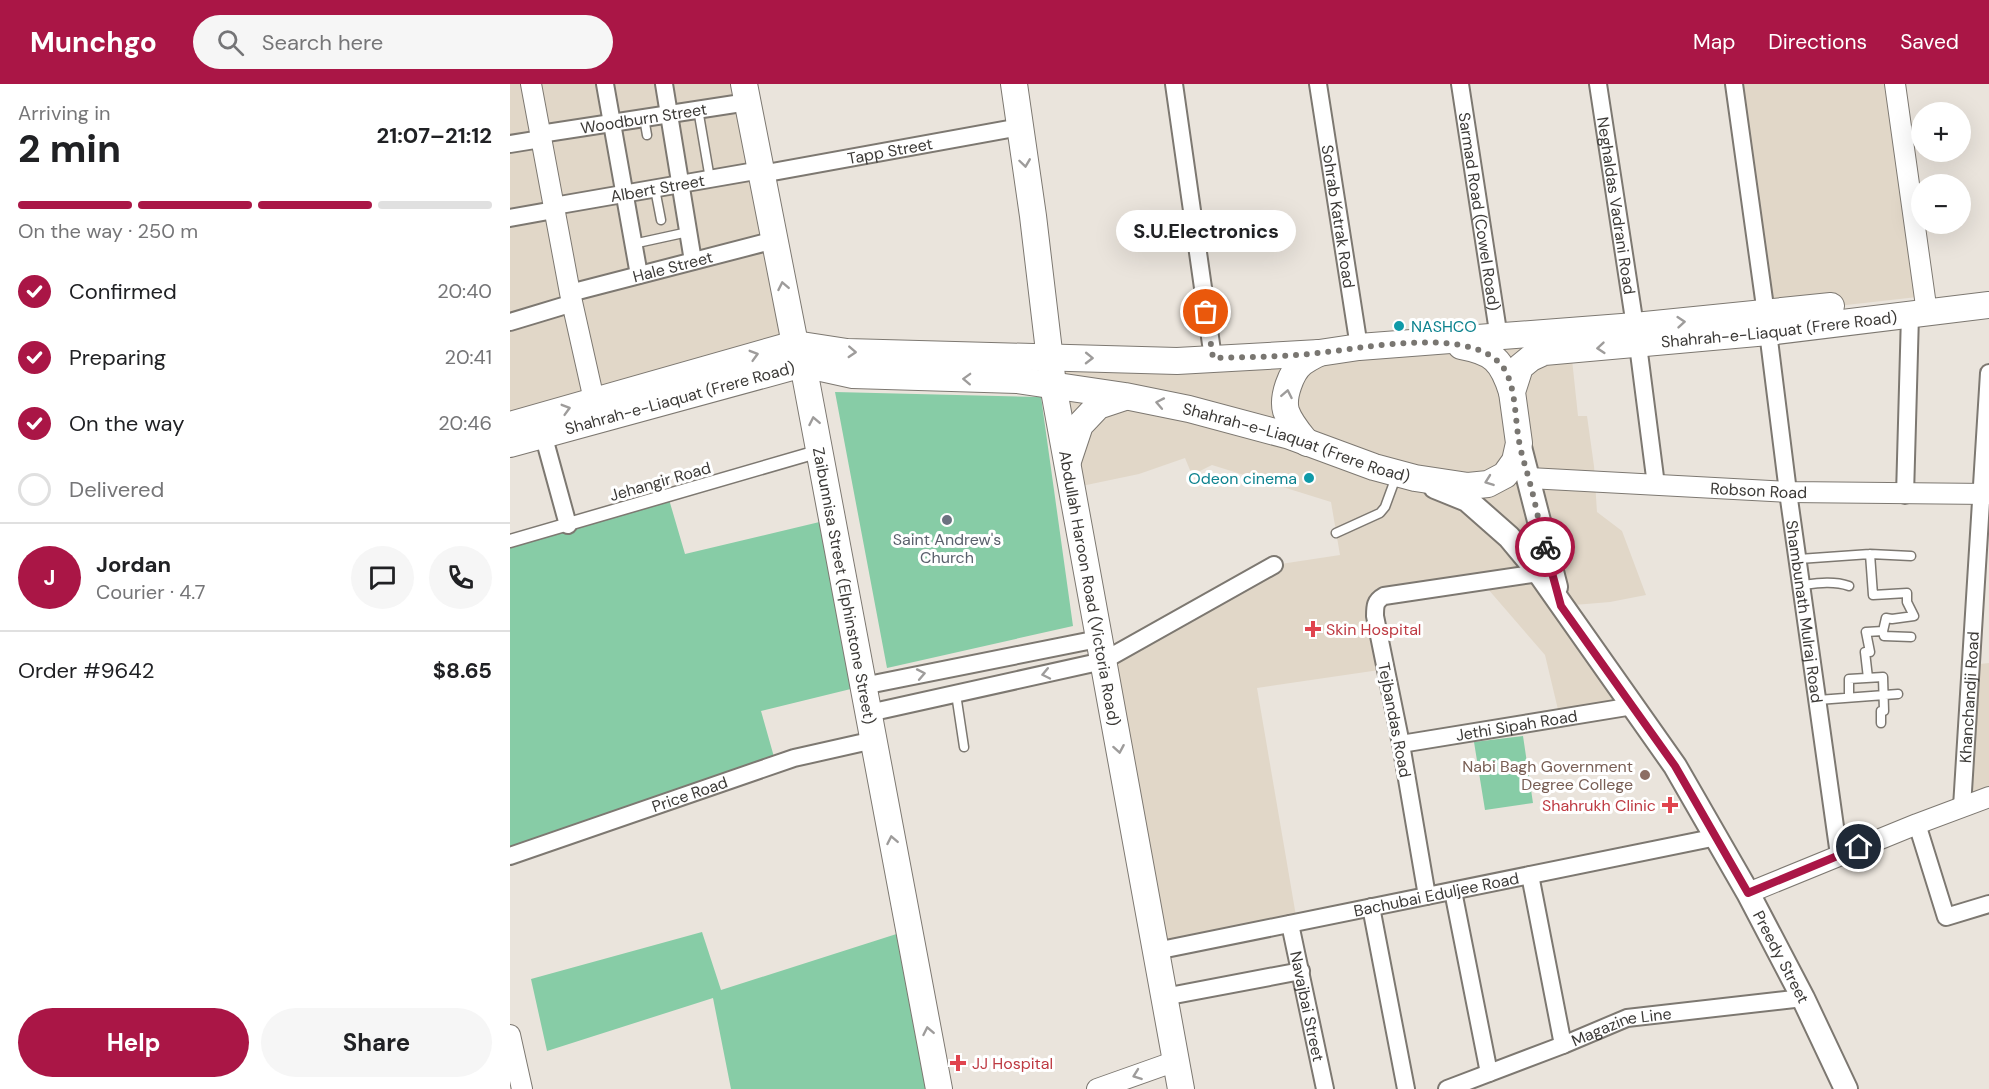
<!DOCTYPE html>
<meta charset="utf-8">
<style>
:root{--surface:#fff;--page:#f6f6f6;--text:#202124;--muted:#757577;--line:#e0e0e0;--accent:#aa1646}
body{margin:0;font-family:"DM Sans",sans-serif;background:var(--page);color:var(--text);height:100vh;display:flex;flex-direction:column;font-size:22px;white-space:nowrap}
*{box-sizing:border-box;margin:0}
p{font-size:20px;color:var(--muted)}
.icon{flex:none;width:33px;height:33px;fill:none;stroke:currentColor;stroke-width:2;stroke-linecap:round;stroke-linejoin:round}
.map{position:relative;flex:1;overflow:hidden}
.details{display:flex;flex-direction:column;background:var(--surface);width:510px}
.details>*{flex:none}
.controls{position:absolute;left:1401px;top:18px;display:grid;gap:12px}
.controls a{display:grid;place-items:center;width:60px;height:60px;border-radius:50%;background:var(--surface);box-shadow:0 6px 24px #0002;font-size:30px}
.pin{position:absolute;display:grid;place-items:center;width:51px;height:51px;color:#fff;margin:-26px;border:3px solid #fff;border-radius:50%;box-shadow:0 2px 6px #0007}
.courier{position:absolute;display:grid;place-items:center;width:60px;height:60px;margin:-30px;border:4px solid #aa1646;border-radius:50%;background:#fff;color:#222;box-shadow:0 2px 8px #0007}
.bubble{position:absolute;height:42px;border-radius:21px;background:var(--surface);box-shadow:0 6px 24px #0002;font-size:20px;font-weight:700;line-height:42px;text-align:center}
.overview em{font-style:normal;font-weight:700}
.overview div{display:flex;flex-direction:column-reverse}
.overview{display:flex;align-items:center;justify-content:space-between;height:102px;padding:0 18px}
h1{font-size:39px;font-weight:700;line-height:45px}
.bar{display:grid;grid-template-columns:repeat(4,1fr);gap:9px 6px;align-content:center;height:72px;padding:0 18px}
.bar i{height:8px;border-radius:4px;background:var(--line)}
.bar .selected{background:var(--accent)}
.bar p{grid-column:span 4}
.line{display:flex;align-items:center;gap:15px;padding:0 18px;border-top:2px solid var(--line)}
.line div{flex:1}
.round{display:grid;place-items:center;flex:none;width:63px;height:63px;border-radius:32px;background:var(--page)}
ol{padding:0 18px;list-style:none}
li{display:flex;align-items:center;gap:18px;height:66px}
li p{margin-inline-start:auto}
li .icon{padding:6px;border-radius:50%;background:var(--accent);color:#fff;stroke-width:4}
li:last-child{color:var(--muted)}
li i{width:33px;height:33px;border:3px solid var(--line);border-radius:50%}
.cta{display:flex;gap:12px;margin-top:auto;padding:12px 18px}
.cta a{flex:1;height:69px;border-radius:36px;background:var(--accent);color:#fff;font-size:24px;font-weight:700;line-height:69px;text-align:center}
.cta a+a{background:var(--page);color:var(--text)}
header{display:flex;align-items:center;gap:36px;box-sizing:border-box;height:84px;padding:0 30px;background:var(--accent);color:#fff}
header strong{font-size:28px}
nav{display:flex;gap:33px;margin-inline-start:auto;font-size:21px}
.search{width:420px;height:54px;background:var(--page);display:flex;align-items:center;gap:15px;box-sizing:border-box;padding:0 21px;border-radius:33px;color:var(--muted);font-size:22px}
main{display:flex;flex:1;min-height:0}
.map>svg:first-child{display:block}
</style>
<header>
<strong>Munchgo</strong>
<div class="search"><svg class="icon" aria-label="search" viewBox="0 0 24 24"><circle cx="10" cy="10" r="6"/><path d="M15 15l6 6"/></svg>Search here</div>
<nav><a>Map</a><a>Directions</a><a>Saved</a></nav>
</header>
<main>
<section class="details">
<div class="overview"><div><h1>2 min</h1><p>Arriving in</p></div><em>21:07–21:12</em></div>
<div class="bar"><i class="selected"></i><i class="selected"></i><i class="selected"></i><i></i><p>On the way · 250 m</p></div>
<ol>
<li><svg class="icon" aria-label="check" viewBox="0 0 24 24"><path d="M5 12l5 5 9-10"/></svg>Confirmed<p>20:40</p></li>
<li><svg class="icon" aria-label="check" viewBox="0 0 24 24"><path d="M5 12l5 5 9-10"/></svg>Preparing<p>20:41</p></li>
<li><svg class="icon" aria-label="check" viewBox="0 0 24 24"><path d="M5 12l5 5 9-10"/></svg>On the way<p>20:46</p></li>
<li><i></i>Delivered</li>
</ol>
<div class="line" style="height:108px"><b class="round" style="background:var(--accent);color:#fff">J</b><div><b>Jordan</b><p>Courier · 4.7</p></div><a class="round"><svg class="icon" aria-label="chat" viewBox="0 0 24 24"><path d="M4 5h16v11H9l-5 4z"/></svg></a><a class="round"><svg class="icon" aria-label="phone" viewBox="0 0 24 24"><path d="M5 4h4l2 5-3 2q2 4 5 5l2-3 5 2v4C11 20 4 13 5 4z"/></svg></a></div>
<div class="line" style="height:78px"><div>Order #9642</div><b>$8.65</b></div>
<div class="cta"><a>Help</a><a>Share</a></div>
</section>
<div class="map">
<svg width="1479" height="1005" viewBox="0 0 1479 1005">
<rect width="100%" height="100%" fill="#eae4dc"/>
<path fill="#e1d7c8" d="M0,0H229L285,260L0,341Z
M1224,0H1384L1416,212L1256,230Z
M1059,247L1068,332H1077L1084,382L1087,428L1112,447L1136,511L1100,518L1052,522L1123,622L1050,634L1035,571L971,497L868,515L876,585L747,604L787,838L646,867L593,577L764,481L830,471L821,418L702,381L682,391L675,374L629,390L562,404L539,273Z
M1479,579V713L1452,723L1461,581Z"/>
<path fill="#87cca6" d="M325,308L531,313L563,542L377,584Z
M158,412L175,470L322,435L353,602L251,627L266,680L0,772V457Z
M1013,652L1023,719L975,726L964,658Z
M399,846L430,1005H221L203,914L37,967L21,895L192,848L211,906Z"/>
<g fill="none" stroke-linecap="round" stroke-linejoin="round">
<g stroke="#7d7871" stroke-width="11">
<path id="service" d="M188,25L200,95
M134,34L137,51
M145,105L151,136
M123,160L178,148
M826,449L870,429L875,423L886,393
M1360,470L1363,511L1397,509V518L1404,532L1382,535L1376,534L1373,547
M1289,475L1360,470L1401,472
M1293,501C1309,499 1324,497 1339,502
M1358,594L1355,568H1360L1356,548L1373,547L1374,552L1401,553
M446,610L454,663
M1339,613V595L1373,593L1374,627H1371V639
M1308,616L1388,610"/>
</g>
<g stroke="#7d7871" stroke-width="15">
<path id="pedestrian" d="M0,457L310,367"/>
</g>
<g stroke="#7d7871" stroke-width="20">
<g id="minor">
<path d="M95,0L129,191"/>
<path d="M154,0L183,177"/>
<path d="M664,0L703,274"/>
<path id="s1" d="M808,0L849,263"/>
<path id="s2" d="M950,0L989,254"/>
<path id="s3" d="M1088,0L1125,242"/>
<path d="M1224,0L1256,230"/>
<path id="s4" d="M30,50L238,18"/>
<path d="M0,60L31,55"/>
<path id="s5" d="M252,90L510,43"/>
<path id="s6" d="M44,122L251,86"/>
<path d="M0,134L44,126"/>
<path id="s7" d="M60,209L265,156"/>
<path d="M0,238L63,219"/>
<path id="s8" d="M1258,248L1278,408L1329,771"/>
<path d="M1128,261L1146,401"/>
<path d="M33,350L58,441"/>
<path d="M1395,411L1400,231"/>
<path d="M353,602L588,555"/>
<path d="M359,629L593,577L764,481"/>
<path id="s9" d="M891,660L1123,622"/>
<path id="s10" d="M1452,723L1479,289"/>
<path d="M1407,740L1436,833L1479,820"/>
<path id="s11" d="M0,772L284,674L364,656"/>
<path d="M1020,791L1053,961"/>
<path d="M943,807L979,989"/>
<path d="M917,812L891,660L865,532C865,522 865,517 874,512L1029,489"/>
<path d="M861,823L896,1005"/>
<path id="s12" d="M780,840L815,1005"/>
<path id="s13" d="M646,867L1207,753"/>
<path d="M654,913L791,887"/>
<path id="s14" d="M937,1005L1053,961L1117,934L1293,914"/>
</g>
</g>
<g stroke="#7d7871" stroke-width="22">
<g id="tertiary">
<path d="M21,0L60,209L84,316"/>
<path d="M1385,0L1417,229"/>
<path id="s15" d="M1019,394L1278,408L1479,410"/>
<path d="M1238,809L1407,740L1479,713"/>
<path d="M0,951L12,1005"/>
<path d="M587,1005L666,977"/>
</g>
</g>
<g stroke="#7d7871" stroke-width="26">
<g id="secondary">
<path d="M1009,359L1046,503"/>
<path id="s16" d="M925,403L957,416L999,453L1029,489L1165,682L1238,809L1293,914L1336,1005"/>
</g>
</g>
<g stroke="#7d7871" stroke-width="28">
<g id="primary">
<path id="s17" d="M234,0L285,260L293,280L429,1005"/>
<path id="s18" d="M504,0L523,132L543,301L671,1005"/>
<path d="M951,262C983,268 992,276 1002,308"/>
<path d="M0,341L285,260L337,268L667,277L809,269L849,263L1125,242L1321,222"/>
<path d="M797,359C789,349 780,339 776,327C772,313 781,288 792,279C797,275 803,272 809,269"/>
<path id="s19" d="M0,360L293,280L343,291L507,296L615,312L679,325L780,352L864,383L905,394L958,402L978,400L995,391L1005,377L1009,359L1002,308L1010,283L1021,274L1034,268L1258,248L1479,221"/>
<path d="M558,377L570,341L588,322L615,313"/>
</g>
</g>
<use href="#service" stroke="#fff" stroke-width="8"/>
<use href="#pedestrian" stroke="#fff" stroke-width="12"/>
<use href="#minor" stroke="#fff" stroke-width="16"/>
<use href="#tertiary" stroke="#fff" stroke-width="20"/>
<use href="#secondary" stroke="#fff" stroke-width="22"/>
<use href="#primary" stroke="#fff" stroke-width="26"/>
</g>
<defs><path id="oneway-chevron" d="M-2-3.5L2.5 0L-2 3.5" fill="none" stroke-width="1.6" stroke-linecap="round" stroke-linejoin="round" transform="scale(1.5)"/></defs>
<g stroke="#9e9c9b">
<use href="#oneway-chevron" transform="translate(515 79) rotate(82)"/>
<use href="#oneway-chevron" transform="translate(273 202) rotate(-101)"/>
<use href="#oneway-chevron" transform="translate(1171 238) rotate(-5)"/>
<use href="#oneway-chevron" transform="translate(1091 264) rotate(175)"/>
<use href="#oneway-chevron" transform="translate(342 268) rotate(3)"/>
<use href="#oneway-chevron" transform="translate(244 271) rotate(-16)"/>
<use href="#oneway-chevron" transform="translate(579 274) rotate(1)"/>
<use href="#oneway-chevron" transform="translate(457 295) rotate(-178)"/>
<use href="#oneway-chevron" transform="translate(777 310) rotate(-79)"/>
<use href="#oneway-chevron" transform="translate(650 319) rotate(-169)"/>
<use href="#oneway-chevron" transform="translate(56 325) rotate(-16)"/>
<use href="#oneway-chevron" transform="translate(304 337) rotate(-101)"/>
<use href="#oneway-chevron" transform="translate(979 397) rotate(160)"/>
<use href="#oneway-chevron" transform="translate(411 590) rotate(-11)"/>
<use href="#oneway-chevron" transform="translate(536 590) rotate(168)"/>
<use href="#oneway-chevron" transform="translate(609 665) rotate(80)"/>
<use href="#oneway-chevron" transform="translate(382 756) rotate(-101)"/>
<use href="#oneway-chevron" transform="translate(418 947) rotate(-101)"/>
<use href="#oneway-chevron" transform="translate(627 991) rotate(160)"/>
</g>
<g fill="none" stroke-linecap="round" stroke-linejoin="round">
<path stroke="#797671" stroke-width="6" stroke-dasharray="0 10.8" d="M696,228L703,274C738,273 773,273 808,269C852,265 973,238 997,290C1006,310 1005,335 1009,357C1011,369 1015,381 1018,392C1025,416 1029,440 1035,463"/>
<path stroke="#aa1646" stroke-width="8" d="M1035,463L1051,522L1165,682L1238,809L1349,763"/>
</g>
<g fill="#0f9aa8" stroke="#fff" stroke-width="2">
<circle cx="889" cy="242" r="6"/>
<circle cx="799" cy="394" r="6"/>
</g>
<circle fill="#6b7280" stroke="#fff" stroke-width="2" cx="437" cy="436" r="6"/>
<g fill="#e0444e" stroke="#fff" stroke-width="2">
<path d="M800 536h6v6h6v6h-6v6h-6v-6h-6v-6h6z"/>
<path d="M1157 712h6v6h6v6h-6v6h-6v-6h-6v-6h6z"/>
<path d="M445 970h6v6h6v6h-6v6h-6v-6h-6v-6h6z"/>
</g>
<circle fill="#8d6e63" stroke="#fff" stroke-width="2" cx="1135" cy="691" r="6"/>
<g text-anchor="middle" stroke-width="6" stroke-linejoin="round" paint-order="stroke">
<g font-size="16" fill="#3c3a37" stroke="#fff">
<text dy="6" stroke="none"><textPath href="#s4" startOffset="105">Woodburn Street</textPath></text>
<text dy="6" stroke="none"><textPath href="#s5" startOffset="130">Tapp Street</textPath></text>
<text dy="6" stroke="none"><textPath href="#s6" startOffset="105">Albert Street</textPath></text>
<text dy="6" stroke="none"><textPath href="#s3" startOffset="123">Neghaldas Vadrani Road</textPath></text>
<text dy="6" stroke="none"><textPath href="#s2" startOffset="129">Sarmad Road (Cowel Road)</textPath></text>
<text dy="6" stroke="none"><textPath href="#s1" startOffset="134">Sohrab Katrak Road</textPath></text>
<text dy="6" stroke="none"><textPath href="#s7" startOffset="106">Hale Street</textPath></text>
<text dy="6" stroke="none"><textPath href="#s19" startOffset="1401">Shahrah-e-Liaquat (Frere Road)</textPath></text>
<text dy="6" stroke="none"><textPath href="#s19" startOffset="176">Shahrah-e-Liaquat (Frere Road)</textPath></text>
<text dy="6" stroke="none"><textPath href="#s19" startOffset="806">Shahrah-e-Liaquat (Frere Road)</textPath></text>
<text transform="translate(150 397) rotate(-16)" y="6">Jehangir Road</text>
<text dy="6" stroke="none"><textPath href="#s15" startOffset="230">Robson Road</textPath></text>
<text dy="6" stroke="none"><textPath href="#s17" startOffset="512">Zaibunnisa Street (Elphinstone Street)</textPath></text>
<text dy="6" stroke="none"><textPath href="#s18" startOffset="510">Abdullah Haroon Road (Victoria Road)</textPath></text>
<text dy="6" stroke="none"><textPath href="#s8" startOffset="282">Shambunath Mulraj Road</textPath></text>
<text dy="6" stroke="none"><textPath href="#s10" startOffset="110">Khanchandji Road</textPath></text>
<text transform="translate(885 636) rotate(79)" y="6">Tejbandas Road</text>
<text dy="6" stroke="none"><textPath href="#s9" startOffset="117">Jethi Sipah Road</textPath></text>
<text dy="6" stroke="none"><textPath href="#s11" startOffset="190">Price Road</textPath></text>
<text dy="6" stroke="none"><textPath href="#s13" startOffset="286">Bachubai Eduljee Road</textPath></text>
<text dy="6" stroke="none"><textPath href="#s16" startOffset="592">Preedy Street</textPath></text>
<text dy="6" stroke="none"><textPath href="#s12" startOffset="84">Navajbai Street</textPath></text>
<text dy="6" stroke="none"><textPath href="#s14" startOffset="186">Magazine Line</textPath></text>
</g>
<g font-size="16" fill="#0d838f" stroke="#fff" text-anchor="start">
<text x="901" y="248">NASHCO</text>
<text x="787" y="400" text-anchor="end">Odeon cinema</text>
</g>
<g font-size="16" fill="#5b616d" stroke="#fff">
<text x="437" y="461">Saint Andrew's<tspan x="437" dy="18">Church</tspan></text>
</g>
<g font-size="16" fill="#be3a42" stroke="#fff" text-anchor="start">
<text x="816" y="551">Skin Hospital</text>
<text x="1146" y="727" text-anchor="end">Shahrukh Clinic</text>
<text x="462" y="985">JJ Hospital</text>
</g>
<g font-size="16" fill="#785e54" stroke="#fff" text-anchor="end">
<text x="1123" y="688">Nabi Bagh Government<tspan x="1123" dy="18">Degree College</tspan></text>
</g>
</g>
</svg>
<div class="controls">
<a>+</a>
<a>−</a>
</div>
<div class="pin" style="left:696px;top:228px;background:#ea580c"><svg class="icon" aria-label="bag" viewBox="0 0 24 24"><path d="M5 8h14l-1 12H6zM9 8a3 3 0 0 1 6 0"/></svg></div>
<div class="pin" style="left:1349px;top:763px;background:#1f2937"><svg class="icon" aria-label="home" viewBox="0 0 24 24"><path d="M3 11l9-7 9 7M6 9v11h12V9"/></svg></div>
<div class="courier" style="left:1035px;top:463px"><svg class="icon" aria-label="bike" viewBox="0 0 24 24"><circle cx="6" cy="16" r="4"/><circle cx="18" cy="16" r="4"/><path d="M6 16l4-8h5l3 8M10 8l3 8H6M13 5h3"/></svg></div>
<div class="bubble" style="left:606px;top:126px;width:180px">S.U.Electronics</div>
</div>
</main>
